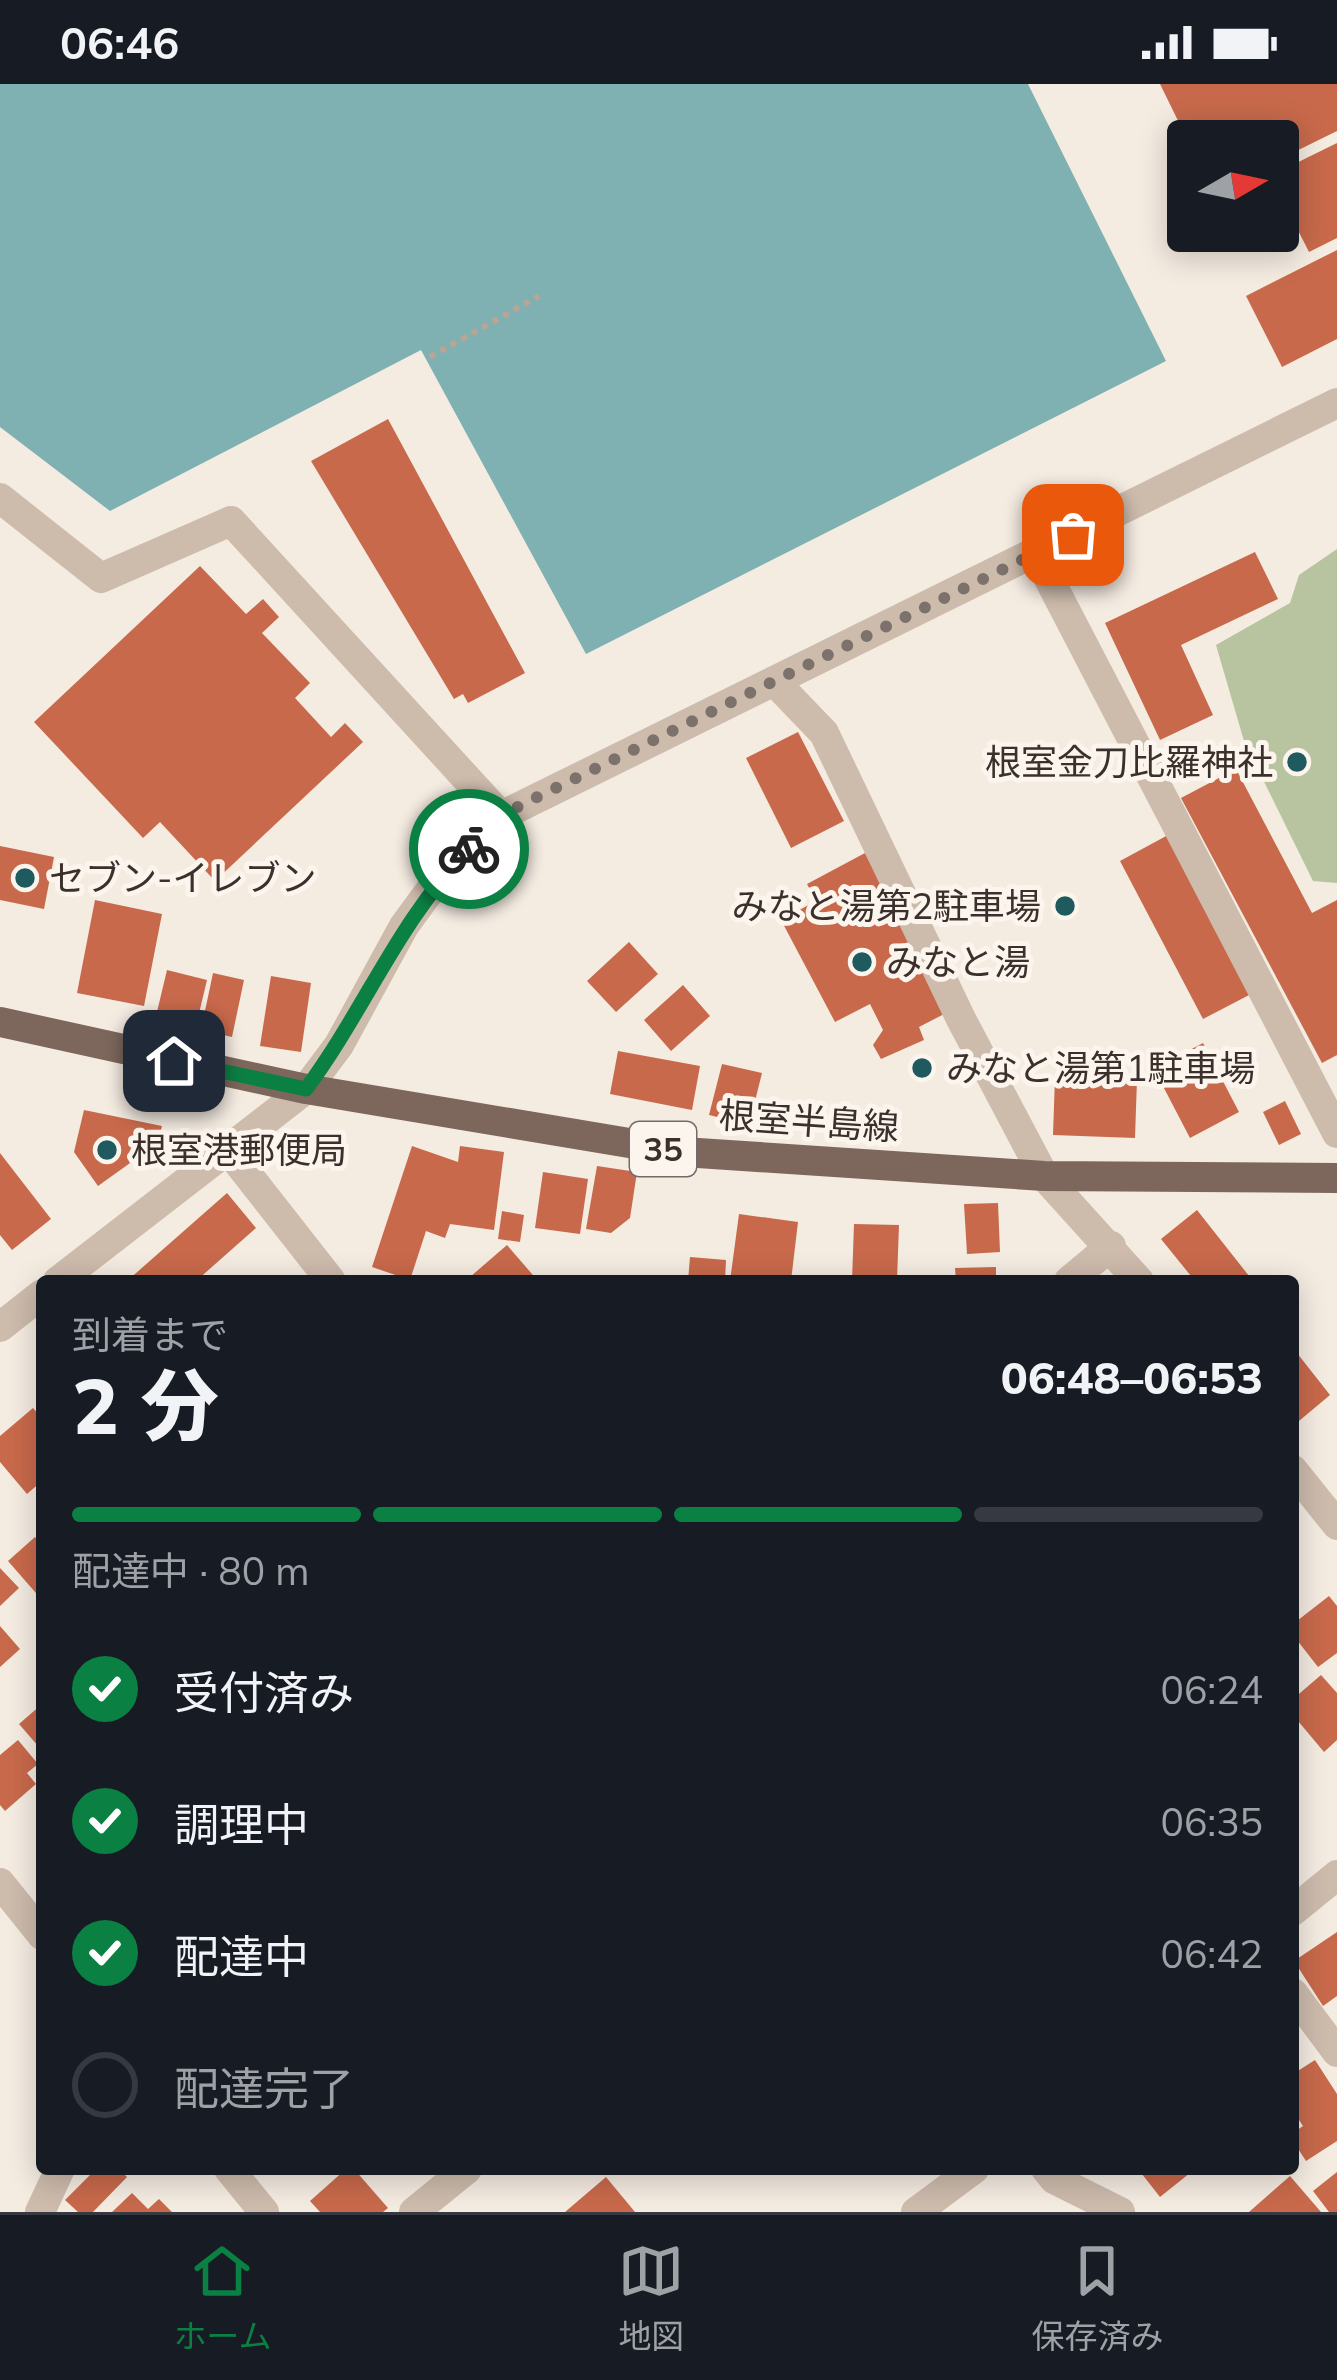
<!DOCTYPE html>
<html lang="ja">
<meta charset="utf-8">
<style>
:root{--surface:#171b24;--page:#20242c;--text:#f1f3f6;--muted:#9ea1a6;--line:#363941;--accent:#0b8043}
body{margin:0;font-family:Mulish,"Noto Sans JP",sans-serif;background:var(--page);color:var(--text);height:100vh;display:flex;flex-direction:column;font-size:45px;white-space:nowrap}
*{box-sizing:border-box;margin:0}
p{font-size:39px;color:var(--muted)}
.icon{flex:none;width:66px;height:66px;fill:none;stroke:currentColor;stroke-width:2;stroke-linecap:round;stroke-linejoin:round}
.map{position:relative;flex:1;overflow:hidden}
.details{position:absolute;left:36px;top:1191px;width:1263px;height:900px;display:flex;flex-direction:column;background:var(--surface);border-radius:12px;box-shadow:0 6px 30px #0003}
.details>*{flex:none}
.needle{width:78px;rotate:81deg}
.fabs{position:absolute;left:1167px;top:36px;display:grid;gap:24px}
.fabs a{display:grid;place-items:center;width:132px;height:132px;border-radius:12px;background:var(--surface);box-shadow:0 6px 30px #0003;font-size:60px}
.pin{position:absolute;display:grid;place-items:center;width:102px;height:102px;color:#fff;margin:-51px;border-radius:24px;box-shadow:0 6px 18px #0006}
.courier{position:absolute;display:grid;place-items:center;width:120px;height:120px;margin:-60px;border:9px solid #0b8043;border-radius:50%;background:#fff;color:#222;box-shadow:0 3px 15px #0007}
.head em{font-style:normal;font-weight:800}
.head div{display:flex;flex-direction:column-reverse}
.head{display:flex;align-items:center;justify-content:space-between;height:204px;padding:0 36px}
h1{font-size:78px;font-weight:800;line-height:90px}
.bar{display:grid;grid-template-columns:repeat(4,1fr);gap:18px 12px;align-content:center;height:144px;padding:0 36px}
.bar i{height:15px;border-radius:9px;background:var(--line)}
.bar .active{background:var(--accent)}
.bar p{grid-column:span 4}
ol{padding:0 36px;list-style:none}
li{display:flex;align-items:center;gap:36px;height:132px}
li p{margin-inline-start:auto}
li .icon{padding:12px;border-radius:50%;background:var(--accent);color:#fff;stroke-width:4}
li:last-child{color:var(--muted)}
li i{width:66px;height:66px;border:6px solid var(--line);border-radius:50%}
.status{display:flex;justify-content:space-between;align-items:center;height:84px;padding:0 60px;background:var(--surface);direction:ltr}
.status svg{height:33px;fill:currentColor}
.tabs{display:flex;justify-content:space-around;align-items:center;height:168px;border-top:3px solid var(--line);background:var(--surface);font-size:33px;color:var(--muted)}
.tabs a{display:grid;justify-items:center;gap:6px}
.tabs .active{color:var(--accent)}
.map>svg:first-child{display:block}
</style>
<div class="status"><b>06:46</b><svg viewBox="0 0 49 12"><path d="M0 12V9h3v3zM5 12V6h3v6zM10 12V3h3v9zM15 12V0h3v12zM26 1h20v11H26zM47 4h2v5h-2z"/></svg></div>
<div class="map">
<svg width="1337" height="2128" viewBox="0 0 1337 2128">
<rect width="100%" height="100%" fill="#f4ebe1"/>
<path fill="#b8c4a0" d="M1337,465V799L1313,797L1244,657L1216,561L1290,519L1299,491Z"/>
<path fill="#7fb0b2" d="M0,0H1028L1166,277L586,570L421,266L110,427L0,343Z"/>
<path fill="#c8694b" d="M1160,0H1337V47L1278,76V57H1188Z
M1337,59V154L1309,168L1278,107V88Z
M1337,166V255L1282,283L1246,212Z
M388,335L525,589L468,619L463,610L454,615L311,377Z
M1255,468L1278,515L1181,561L1213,631L1160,656L1105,539Z
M200,482L246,530L263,515L279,533L262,549L310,599L295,614L331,653L345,639L363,658L215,797L160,738L143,754L34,638Z
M798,648L844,737L791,764L746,674Z
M1236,685L1312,829L1337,816V971L1322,979L1181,714Z
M1168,751L1253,909L1203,935L1120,777Z
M0,762L54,773L44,825L0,816Z
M865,769L948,928L919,943L924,956L881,975L873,961L883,946L870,920L835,938L781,836L816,817L807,800Z
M95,816L162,830L144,922L77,909Z
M629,858L658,890L616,928L587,897Z
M167,886L207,896L196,942L156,932Z
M213,889L244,896L232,953L201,946Z
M271,892L311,899L301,968L260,962Z
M683,901L710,932L671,967L644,936Z
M1203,959L1239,1028L1190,1054L1154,985Z
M618,967L700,982L692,1026L610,1010Z
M722,980L762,989L755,1017L764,1020L758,1043L709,1031Z
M1055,993L1137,995L1135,1054L1053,1051Z
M1285,1017L1301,1050L1279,1061L1263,1028Z
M84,1026L162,1042L158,1059L98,1102L74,1068Z
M412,1062L458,1078L460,1062L504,1068L494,1146L450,1140L445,1154L426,1147L410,1196L372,1183Z
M0,1069L51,1135L12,1166L0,1151Z
M597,1082L637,1088L630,1134L611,1149L586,1145Z
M543,1088L588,1095L580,1150L535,1144Z
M227,1109L256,1144L196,1197H127Z
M998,1119L1000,1168L967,1170L964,1120Z
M1197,1126L1253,1197H1195L1161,1155Z
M502,1127L524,1131L520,1158L498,1155Z
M739,1130L798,1138L791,1197H730Z
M854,1140L899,1141L897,1197H852Z
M507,1161L538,1197H474L470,1193Z
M690,1173L726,1176L725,1197H688Z
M996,1183V1197H956L955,1184Z
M1297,1269L1330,1311L1299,1337L1293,1330V1272Z
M33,1324L42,1334V1397L27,1410L0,1378V1352Z
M35,1453L42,1460V1516L8,1477Z
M0,1484L19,1504L0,1522Z
M1329,1512L1337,1522V1569L1318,1583L1293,1551V1540Z
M0,1542L20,1565L0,1583Z
M1321,1591L1337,1609V1656L1324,1668L1293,1631V1615Z
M42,1620V1658L38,1662L19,1640Z
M18,1656L38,1680L27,1689L36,1700L5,1727L0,1721V1671Z
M1337,1848V1912L1323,1922L1294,1877Z
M1315,1976L1337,2010V2057L1306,2077L1293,2057V2049L1303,2042L1293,2027V1990Z
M96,2085H119L127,2093L93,2128H78L65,2116Z
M346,2085H354L388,2124L383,2128H320L310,2117Z
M1138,2085H1195L1160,2113Z
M1337,2088V2128H1329L1313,2107Z
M1290,2092L1321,2128H1249Z
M606,2093L635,2128H565Z
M132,2109L148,2125L159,2115L172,2128H112Z"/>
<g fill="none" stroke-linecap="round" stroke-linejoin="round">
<path stroke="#b9a596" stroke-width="6" stroke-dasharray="6 6" stroke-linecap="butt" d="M430,273L539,212"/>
<path stroke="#cdbbac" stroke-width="30" d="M0,414L101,494L231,437L501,732
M1036,470L1337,1049
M774,597L824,649L961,935L1044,1092L1139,1197
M229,1067L331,1197
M58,1197L306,1005L339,961L404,842L437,797L501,732L1337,319
M1069,1197L1111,1162
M0,1243L42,1210
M1293,1386L1337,1441
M0,1799L42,1851
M1293,1827L1337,1791
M1293,1909L1337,1968
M229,2085L264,2128
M1046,2085L1054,2095L1120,2128
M40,2128L60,2085
M414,2128L467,2085
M916,2128L974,2085"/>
<path stroke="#7d675c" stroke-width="30" d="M0,938L306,1005L683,1068L1044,1092L1337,1094"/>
</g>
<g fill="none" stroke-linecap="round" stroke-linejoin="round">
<path stroke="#7c716b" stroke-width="12" stroke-dasharray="0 21.6" d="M469,765L501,732L525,719L1073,451"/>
<path stroke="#0b8043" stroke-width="15" d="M174,977L306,1005C366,924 398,837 469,765"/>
</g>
<g fill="#1f5a5e" stroke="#fbf5ee" stroke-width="4.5">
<circle cx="1297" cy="678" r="12"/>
<circle cx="25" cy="794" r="12"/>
<circle cx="1065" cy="822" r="12"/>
<circle cx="862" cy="878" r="12"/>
<circle cx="922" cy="984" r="12"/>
<circle cx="107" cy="1066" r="12"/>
</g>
<g text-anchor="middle" stroke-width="10" stroke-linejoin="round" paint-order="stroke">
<rect fill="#fbf5ee" stroke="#756b66" stroke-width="3" x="630" y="1038" width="66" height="54" rx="9"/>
<g font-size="33" font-weight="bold" fill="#3b302b">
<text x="663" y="1077">35</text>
</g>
<g font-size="36" fill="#3b302b" stroke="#fbf5ee" text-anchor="start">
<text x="1273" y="691" text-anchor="end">根室金刀比羅神社</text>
<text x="49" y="807">セブン-イレブン</text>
<text x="1041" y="835" text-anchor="end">みなと湯第2駐車場</text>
<text x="886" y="891">みなと湯</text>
<text x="946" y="997">みなと湯第1駐車場</text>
<text x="131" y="1079">根室港郵便局</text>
</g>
<g font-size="36" fill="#3b302b" stroke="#fbf5ee">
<text transform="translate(809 1037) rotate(4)" y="13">根室半島線</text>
</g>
</g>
</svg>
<div class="fabs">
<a><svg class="needle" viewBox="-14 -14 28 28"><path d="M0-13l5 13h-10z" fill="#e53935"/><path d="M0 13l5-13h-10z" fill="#9ea1a6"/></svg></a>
</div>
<div class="pin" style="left:1073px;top:451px;background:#ea580c"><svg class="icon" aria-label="bag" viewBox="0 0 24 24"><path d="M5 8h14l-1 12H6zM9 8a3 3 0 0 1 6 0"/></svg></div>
<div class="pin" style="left:174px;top:977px;background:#1f2937"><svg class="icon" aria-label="home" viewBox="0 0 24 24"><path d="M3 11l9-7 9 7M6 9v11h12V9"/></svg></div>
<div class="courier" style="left:469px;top:765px"><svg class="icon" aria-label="bike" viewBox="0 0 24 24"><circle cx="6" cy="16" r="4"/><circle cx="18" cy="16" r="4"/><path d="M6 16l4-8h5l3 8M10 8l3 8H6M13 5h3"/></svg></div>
<section class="details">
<div class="head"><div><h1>2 分</h1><p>到着まで</p></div><em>06:48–06:53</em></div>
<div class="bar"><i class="active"></i><i class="active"></i><i class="active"></i><i></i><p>配達中 · 80 m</p></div>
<ol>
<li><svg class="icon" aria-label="check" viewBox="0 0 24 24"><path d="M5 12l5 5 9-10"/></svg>受付済み<p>06:24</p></li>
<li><svg class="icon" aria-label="check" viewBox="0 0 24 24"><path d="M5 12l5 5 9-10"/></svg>調理中<p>06:35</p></li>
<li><svg class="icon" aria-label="check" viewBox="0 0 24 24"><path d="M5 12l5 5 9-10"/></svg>配達中<p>06:42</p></li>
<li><i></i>配達完了</li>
</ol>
</section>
</div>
<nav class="tabs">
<a class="active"><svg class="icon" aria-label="home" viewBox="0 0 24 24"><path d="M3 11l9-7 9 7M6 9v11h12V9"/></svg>ホーム</a>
<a><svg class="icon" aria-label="map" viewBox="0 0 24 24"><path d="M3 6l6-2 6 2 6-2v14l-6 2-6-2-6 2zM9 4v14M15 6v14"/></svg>地図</a>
<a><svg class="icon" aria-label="saved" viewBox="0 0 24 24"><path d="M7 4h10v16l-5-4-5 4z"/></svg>保存済み</a>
</nav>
